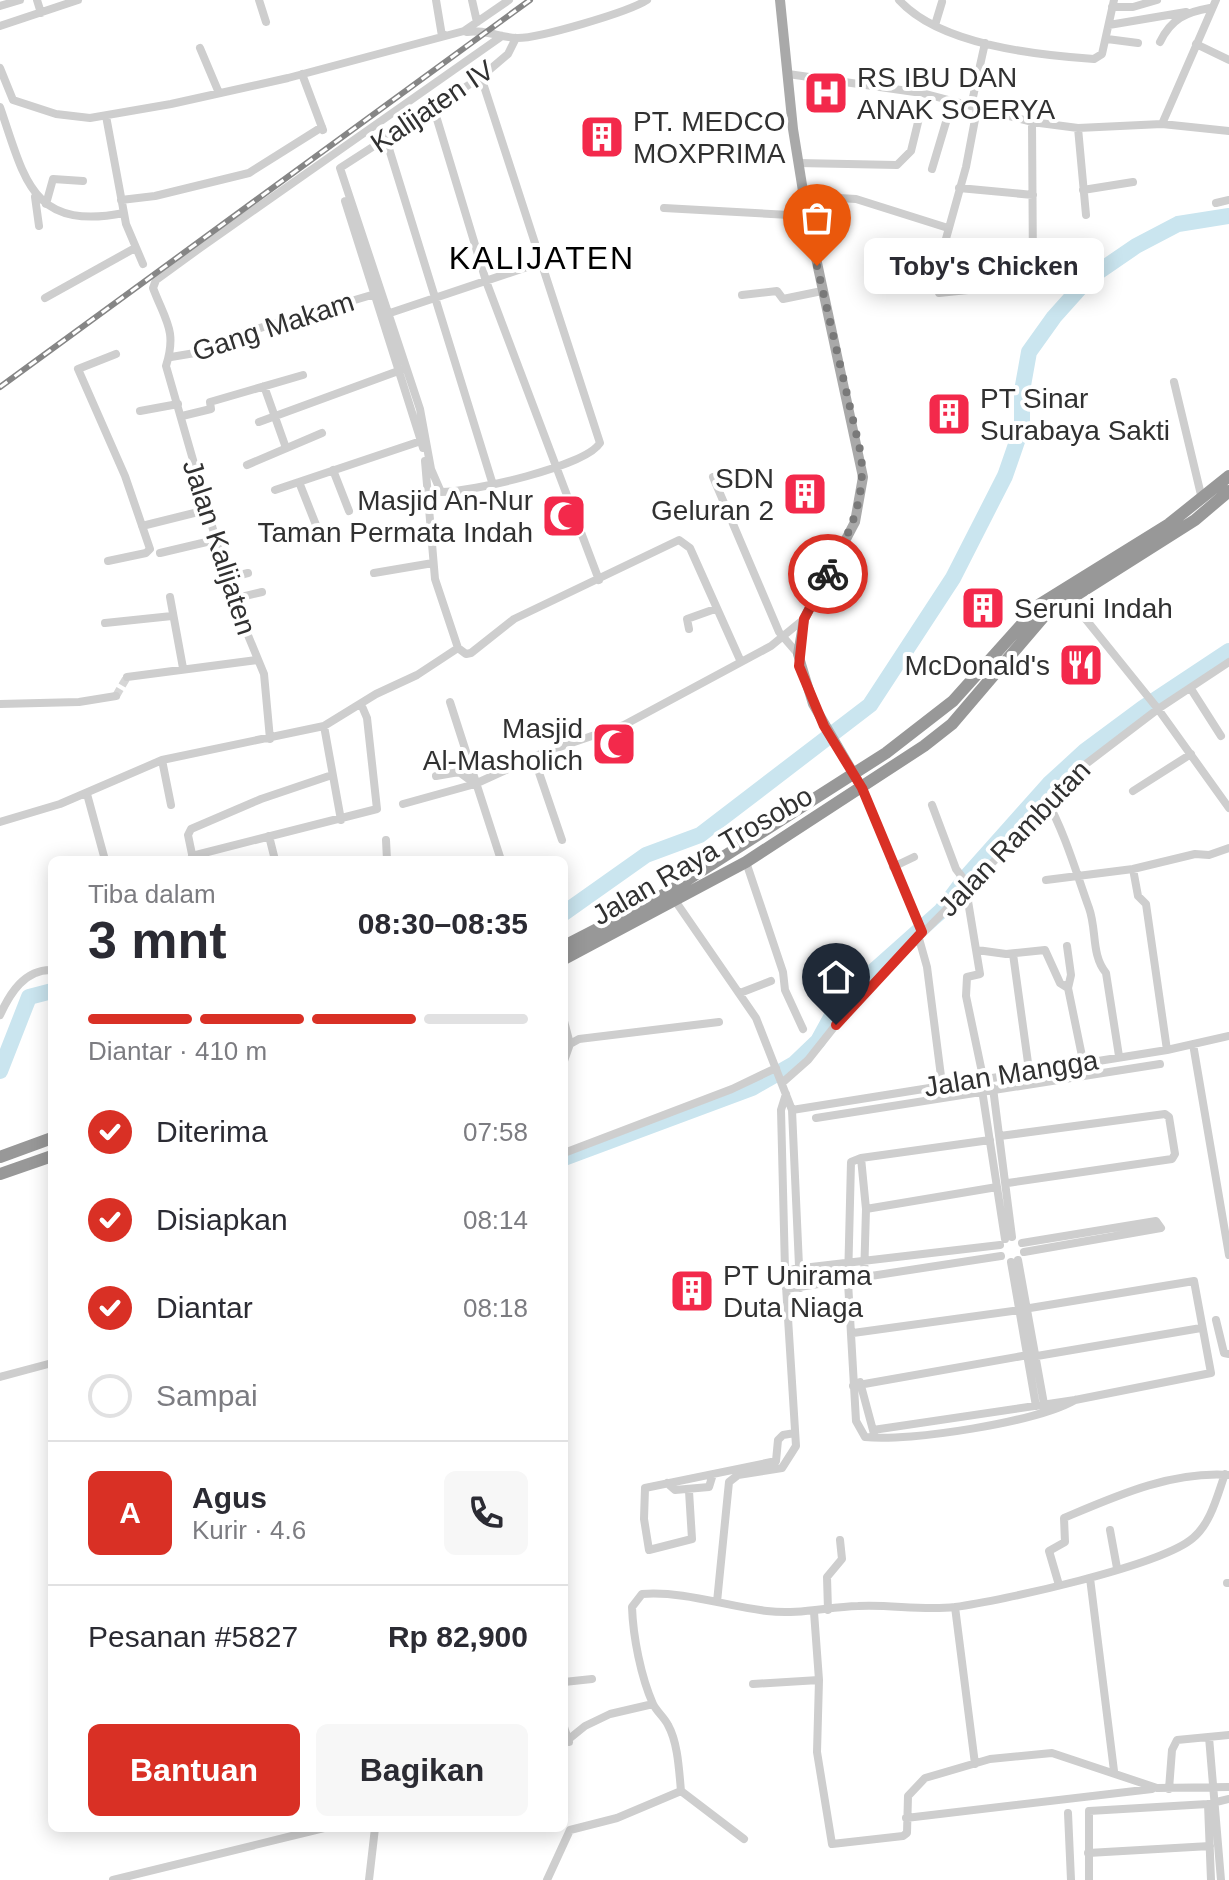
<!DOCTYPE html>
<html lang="id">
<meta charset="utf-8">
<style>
:root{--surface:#fff;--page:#f7f7f7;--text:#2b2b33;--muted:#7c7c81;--line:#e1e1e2;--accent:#d93025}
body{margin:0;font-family:Helvetica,sans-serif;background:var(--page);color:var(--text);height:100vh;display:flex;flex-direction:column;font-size:30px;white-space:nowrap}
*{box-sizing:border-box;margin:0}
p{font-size:26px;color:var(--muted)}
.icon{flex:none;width:44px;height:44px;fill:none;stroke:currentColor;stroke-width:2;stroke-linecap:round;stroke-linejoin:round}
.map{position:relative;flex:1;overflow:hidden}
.panel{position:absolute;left:48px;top:856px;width:520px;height:976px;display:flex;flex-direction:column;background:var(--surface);border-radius:12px;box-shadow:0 4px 20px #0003}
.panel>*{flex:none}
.pin{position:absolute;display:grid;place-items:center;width:68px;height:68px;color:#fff;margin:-82px -34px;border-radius:50% 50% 50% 0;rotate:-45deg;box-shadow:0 0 8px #0007}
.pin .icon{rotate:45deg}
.courier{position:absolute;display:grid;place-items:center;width:80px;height:80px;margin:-40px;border:6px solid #d93025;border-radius:50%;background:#fff;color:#222;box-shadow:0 2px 10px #0007}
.bubble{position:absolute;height:56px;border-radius:12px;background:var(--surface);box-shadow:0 4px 20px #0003;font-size:26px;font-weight:700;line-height:56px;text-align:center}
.head em{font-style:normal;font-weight:700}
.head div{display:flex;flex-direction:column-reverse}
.head{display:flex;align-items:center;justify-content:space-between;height:136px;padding:0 40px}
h1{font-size:52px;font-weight:700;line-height:60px}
.bar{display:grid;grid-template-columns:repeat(4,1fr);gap:12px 8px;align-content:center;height:96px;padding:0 40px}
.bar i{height:10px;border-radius:6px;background:var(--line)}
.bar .active{background:var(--accent)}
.bar p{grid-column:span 4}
.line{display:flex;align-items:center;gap:20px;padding:0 40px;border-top:2px solid var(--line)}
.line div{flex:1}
.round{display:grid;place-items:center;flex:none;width:84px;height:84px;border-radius:12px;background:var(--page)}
ol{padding:0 40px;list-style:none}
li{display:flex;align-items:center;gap:24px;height:88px}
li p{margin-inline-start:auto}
li .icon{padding:8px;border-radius:50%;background:var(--accent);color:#fff;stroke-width:4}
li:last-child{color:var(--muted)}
li i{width:44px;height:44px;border:4px solid var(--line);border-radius:50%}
.button{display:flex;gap:16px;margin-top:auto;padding:16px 40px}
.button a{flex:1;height:92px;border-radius:12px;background:var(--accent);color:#fff;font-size:32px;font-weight:700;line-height:92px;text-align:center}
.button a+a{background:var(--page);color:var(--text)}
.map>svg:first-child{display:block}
</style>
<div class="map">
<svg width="1229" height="1880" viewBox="0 0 1229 1880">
<rect width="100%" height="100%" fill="#fff"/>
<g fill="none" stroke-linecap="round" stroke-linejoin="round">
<path stroke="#cae5ef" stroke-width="16" d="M564,913L646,855L700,835L870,705L953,578L1005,476L1022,427V391L1029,352L1054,317L1088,279L1136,246L1178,224L1229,216
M0,1071L29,997L52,991
M564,1158L752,1088L794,1064L818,1041L840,1001L941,911L967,876L1049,784L1085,751L1143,708L1229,651"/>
<path stroke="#d6d6d6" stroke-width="8" stroke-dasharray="8 4" stroke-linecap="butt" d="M116,696L127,677"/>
<path stroke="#cecece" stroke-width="8" d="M37,0L41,13
M259,0L266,22
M436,0L442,36L445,35
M472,0L477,22
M899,0C940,45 1036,55 1094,59L1102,54L1114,0
M0,6L20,0
M1112,7H1133L1157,0
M935,25L942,2
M1109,25L1186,12
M0,26L78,0
M467,32C483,29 499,37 516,38C537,39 629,12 647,0
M1107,39L1138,43
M1160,42C1171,19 1186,12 1210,8
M1196,44L1229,60
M200,48L219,93
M0,68L13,100L56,114L90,118L171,104L288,78L464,31L509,0
M302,74L323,130
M788,74L922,93L1032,122L1078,128L1162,124L1229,131
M481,77L600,443C585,467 470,492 441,492L431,469L420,409L340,168L481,77L508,54L516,38
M433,106L486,281L599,580
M971,106L985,43
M0,107C25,179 31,231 124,213
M977,109L966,167L937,271L939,293L987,288L1033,272L1032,122
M106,116L126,224L143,264
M1162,124L1216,0
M1078,128L1086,215
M386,139L493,485
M798,163L897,165L911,151L921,110
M932,169L952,102
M959,188L1033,195
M1083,190L1133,182
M804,196L856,199L948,228
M35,197L39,226
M121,200L155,196L249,173L322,127
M345,201L421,441
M1216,203L1229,200
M46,204L53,179L83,181
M664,208L807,216
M742,295L777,291L783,299L822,291
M45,298L135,248
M390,313L542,262
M171,357L195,353L243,333L375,294
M1174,382L1202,499
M264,386L286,448
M140,411L178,404
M182,416L211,409L210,402L303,375
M259,422L401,370
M425,461L435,579L458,648
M247,465L322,433
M333,470L349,511
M713,477L779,632L798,654
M299,482L320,535
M275,490L421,441L423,448
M142,526L206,510
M160,553L215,540
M108,561L146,553L150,549L125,476L78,369L116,354
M374,573L433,563
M228,578L248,573
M1067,596L1158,709L1229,808
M170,597L183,668
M233,599L262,592
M105,623L172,616
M689,629L687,619L715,609
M127,677L257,660
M1191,689L1221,736
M450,702L501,860
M0,704L79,702L116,696
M324,726L341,820
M270,739L264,674L233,599L166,366C177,331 166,322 153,288L156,280L200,248L502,36
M534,758L562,840
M162,760L171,805
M436,776L459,772L474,783
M862,788L922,932
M1133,791L1191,754
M87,794L105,860
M1046,799C1065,833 1076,872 1089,908C1097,930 1091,955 1106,973L1119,1056
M403,804L475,784L545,752L624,725L771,646L804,619
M932,805L956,869L969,886
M0,822L60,804L162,760L324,726L376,694L417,675L458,648L466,654L471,653L514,619L679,540L690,548L741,662
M269,836L275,860
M386,840L387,860
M192,856L377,809L367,718L361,704
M193,859L188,835L191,829L261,799L332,775
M746,862L783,972L785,990L803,1029
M893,867L914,857
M1133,869L1138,896L1146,904L1167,1050
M1046,880L1133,869L1195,854L1209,855L1229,848
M966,889L980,974L967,977L966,996L983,1077
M676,902L756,1018L792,1110L800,1288
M918,935L927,967L942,1084
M1067,946L1071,975L1068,988
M977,950L1006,954L1045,950L1060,983L1068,988L1083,1061
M1013,954L1029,1070
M740,993L771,981
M0,1015C10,993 25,969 52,970
M564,1021L570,1044
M1193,1044L1229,1255
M564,1061L570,1044L579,1039L719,1022
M782,1083L808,1060L850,1007L999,856L1061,783L1158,709L1229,662
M993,1088L1012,1237
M982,1090L1005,1239
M792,1110L1167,1050L1229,1036
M816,1118L1160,1064
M1000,1136L1165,1114L1169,1117L1175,1154L1172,1159L1008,1183
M564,1153L732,1089L776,1068
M861,1158L990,1140
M866,1209L997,1187
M1022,1243L1156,1221L1161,1228L1024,1252
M1018,1260L1044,1404
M1011,1262L1036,1406
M794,1269L1000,1245
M864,1279L866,1209L861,1158L851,1162L848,1282L856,1421L865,1437C909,1442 1037,1422 1075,1400
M786,1289L1001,1256
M1216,1320L1224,1353L1229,1354
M853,1333L1020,1310
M1037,1356L1201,1328
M0,1377L52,1363
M860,1382L874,1434
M853,1386L1028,1355
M873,1430L1075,1400L1211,1373L1194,1281L1030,1308
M667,1483L675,1490L709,1487L713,1474
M689,1491L692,1539L649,1550L644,1519L645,1488L776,1461L778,1440L783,1435L795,1433
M1110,1530L1117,1568
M1090,1578L1114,1771
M1227,1583H1229
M1059,1585L1049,1551L1065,1542L1064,1518C1116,1496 1171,1471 1229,1475
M717,1602L729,1482L738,1475L782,1468L796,1446L785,1270L781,1110L786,1094
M955,1607L975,1764
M828,1610L827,1577L842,1559L840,1540
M814,1612L819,1680L817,1752L832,1844L903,1836L907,1833L908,1796L925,1778L990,1759L1052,1753L1157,1788L1229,1787
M564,1682L592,1679
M753,1684L819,1680
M564,1727L569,1742
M1209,1737L1221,1880
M564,1743L585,1726L610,1714L653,1704
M1169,1789L1172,1750L1177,1740L1229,1735
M681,1791L744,1839
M1068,1813L1071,1880
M906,1818L1152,1789
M1088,1853L1210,1846
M113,1880L324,1828
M369,1880L375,1828
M547,1880L570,1830L617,1818L681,1791C679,1770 678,1743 668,1725C664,1717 657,1712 653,1704C641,1677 633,1637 632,1607L642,1594C686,1591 724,1606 767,1611C798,1615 827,1607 858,1606C890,1604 922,1611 955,1607C1000,1601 1161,1566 1193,1538C1211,1523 1217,1496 1225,1474
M1089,1880V1811L1208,1804
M1211,1880L1208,1804L1229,1799"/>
<path stroke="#a9a9a9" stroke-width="10" d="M780,0L793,129L807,216L863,477L855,522L804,619L798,654L813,704L862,788"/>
<path stroke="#989898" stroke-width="12" d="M564,946L665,894L886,753L953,701L1040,604L1169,524L1229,476
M564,959L746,862L924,746L952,724L1045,615L1195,520L1229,491
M0,1157L52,1138
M0,1174L52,1156"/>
<g stroke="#868686" stroke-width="6">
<path id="rail" d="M0,387L530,0"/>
</g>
<use href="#rail" stroke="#fff" stroke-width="3" stroke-dasharray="9" stroke-linecap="butt"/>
</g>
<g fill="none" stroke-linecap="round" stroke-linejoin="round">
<path stroke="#797979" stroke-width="8" stroke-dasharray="0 14.4" d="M817,266L861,454C866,502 849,533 828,574"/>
<path stroke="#d93025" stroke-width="10" d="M828,574L804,619L799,666L824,726L862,788L922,932L836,1025"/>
</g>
<defs>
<g id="hospital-square" transform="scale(2.3)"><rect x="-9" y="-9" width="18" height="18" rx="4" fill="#f3294b" stroke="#fff"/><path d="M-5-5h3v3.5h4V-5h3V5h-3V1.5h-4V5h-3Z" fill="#fff"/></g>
<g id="building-square" transform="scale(2.3)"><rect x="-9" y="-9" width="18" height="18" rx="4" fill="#f3294b" stroke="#fff"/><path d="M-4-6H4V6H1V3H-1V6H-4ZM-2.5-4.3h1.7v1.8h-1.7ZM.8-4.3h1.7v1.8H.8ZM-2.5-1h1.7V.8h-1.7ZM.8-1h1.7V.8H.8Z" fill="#fff"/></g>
<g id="mosque-square" transform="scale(2.3)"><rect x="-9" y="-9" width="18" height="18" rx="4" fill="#f3294b" stroke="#fff"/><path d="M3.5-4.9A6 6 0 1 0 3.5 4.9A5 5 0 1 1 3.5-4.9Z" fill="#fff"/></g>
<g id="restaurant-square" transform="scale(2.3)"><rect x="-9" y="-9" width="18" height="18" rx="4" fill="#f3294b" stroke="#fff"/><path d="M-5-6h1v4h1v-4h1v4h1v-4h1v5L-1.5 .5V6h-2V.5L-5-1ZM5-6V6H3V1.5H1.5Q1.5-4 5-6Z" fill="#fff"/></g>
</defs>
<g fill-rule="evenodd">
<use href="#hospital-square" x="826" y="93"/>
<use href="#building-square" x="602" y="137"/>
<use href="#building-square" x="949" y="414"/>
<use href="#building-square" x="805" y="494"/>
<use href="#mosque-square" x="564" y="516"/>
<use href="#building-square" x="983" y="608"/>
<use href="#restaurant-square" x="1081" y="665"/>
<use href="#mosque-square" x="614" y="744"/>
<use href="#building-square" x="692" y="1291"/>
</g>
<g text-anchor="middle" stroke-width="8" stroke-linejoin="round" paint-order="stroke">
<g font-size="28" fill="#313131" stroke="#fff" text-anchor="start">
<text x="857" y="87">RS IBU DAN<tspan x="857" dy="32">ANAK SOERYA</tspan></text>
<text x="633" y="131">PT. MEDCO<tspan x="633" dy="32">MOXPRIMA</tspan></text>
<text x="980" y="408">PT Sinar<tspan x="980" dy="32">Surabaya Sakti</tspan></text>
<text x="774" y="488" text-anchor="end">SDN<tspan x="774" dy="32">Geluran 2</tspan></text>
<text x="533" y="510" text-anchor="end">Masjid An-Nur<tspan x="533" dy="32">Taman Permata Indah</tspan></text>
<text x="1014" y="618">Seruni Indah</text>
<text x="1050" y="675" text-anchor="end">McDonald's</text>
<text x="583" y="738" text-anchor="end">Masjid<tspan x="583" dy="32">Al-Masholich</tspan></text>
<text x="723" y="1285">PT Unirama<tspan x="723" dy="32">Duta Niaga</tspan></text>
</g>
<g font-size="28" fill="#313131" stroke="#fff">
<text transform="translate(432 106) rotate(-34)" y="10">Kalijaten IV</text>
<text transform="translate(273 326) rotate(-18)" y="10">Gang Makam</text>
<text transform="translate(220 547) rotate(72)" y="10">Jalan Kalijaten</text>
<text transform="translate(1014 838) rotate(-46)" y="10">Jalan Rambutan</text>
<text transform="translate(702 855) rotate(-30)" y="10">Jalan Raya Trosobo</text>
<text transform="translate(1011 1073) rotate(-9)" y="10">Jalan Mangga</text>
</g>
<g font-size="32" letter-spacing="2" fill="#000" stroke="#fff">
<text x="542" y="269">KALIJATEN</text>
</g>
</g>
</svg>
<div class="pin" style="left:817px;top:266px;background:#ea580c"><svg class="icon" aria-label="bag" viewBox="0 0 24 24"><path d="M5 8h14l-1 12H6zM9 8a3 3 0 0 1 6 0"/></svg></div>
<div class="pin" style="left:836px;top:1025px;background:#1f2937"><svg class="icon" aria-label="home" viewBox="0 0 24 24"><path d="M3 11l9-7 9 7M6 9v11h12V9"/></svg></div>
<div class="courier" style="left:828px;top:574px"><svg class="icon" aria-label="bike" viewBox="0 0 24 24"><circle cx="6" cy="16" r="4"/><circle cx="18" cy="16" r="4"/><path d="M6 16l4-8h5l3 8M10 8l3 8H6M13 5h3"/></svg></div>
<div class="bubble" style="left:864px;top:238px;width:240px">Toby's Chicken</div>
<section class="panel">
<div class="head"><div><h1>3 mnt</h1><p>Tiba dalam</p></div><em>08:30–08:35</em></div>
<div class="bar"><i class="active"></i><i class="active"></i><i class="active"></i><i></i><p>Diantar · 410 m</p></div>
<ol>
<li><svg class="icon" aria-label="check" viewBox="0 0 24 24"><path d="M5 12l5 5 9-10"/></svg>Diterima<p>07:58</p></li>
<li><svg class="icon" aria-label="check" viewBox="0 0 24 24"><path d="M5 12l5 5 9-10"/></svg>Disiapkan<p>08:14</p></li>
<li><svg class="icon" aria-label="check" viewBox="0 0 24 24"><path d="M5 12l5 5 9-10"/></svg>Diantar<p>08:18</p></li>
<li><i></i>Sampai</li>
</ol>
<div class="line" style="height:144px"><b class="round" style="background:var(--accent);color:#fff">A</b><div><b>Agus</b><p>Kurir · 4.6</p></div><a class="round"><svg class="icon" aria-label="phone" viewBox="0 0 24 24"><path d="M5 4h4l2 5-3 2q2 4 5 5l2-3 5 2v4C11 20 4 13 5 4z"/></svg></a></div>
<div class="line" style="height:104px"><div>Pesanan #5827</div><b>Rp 82,900</b></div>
<div class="button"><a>Bantuan</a><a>Bagikan</a></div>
</section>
</div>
